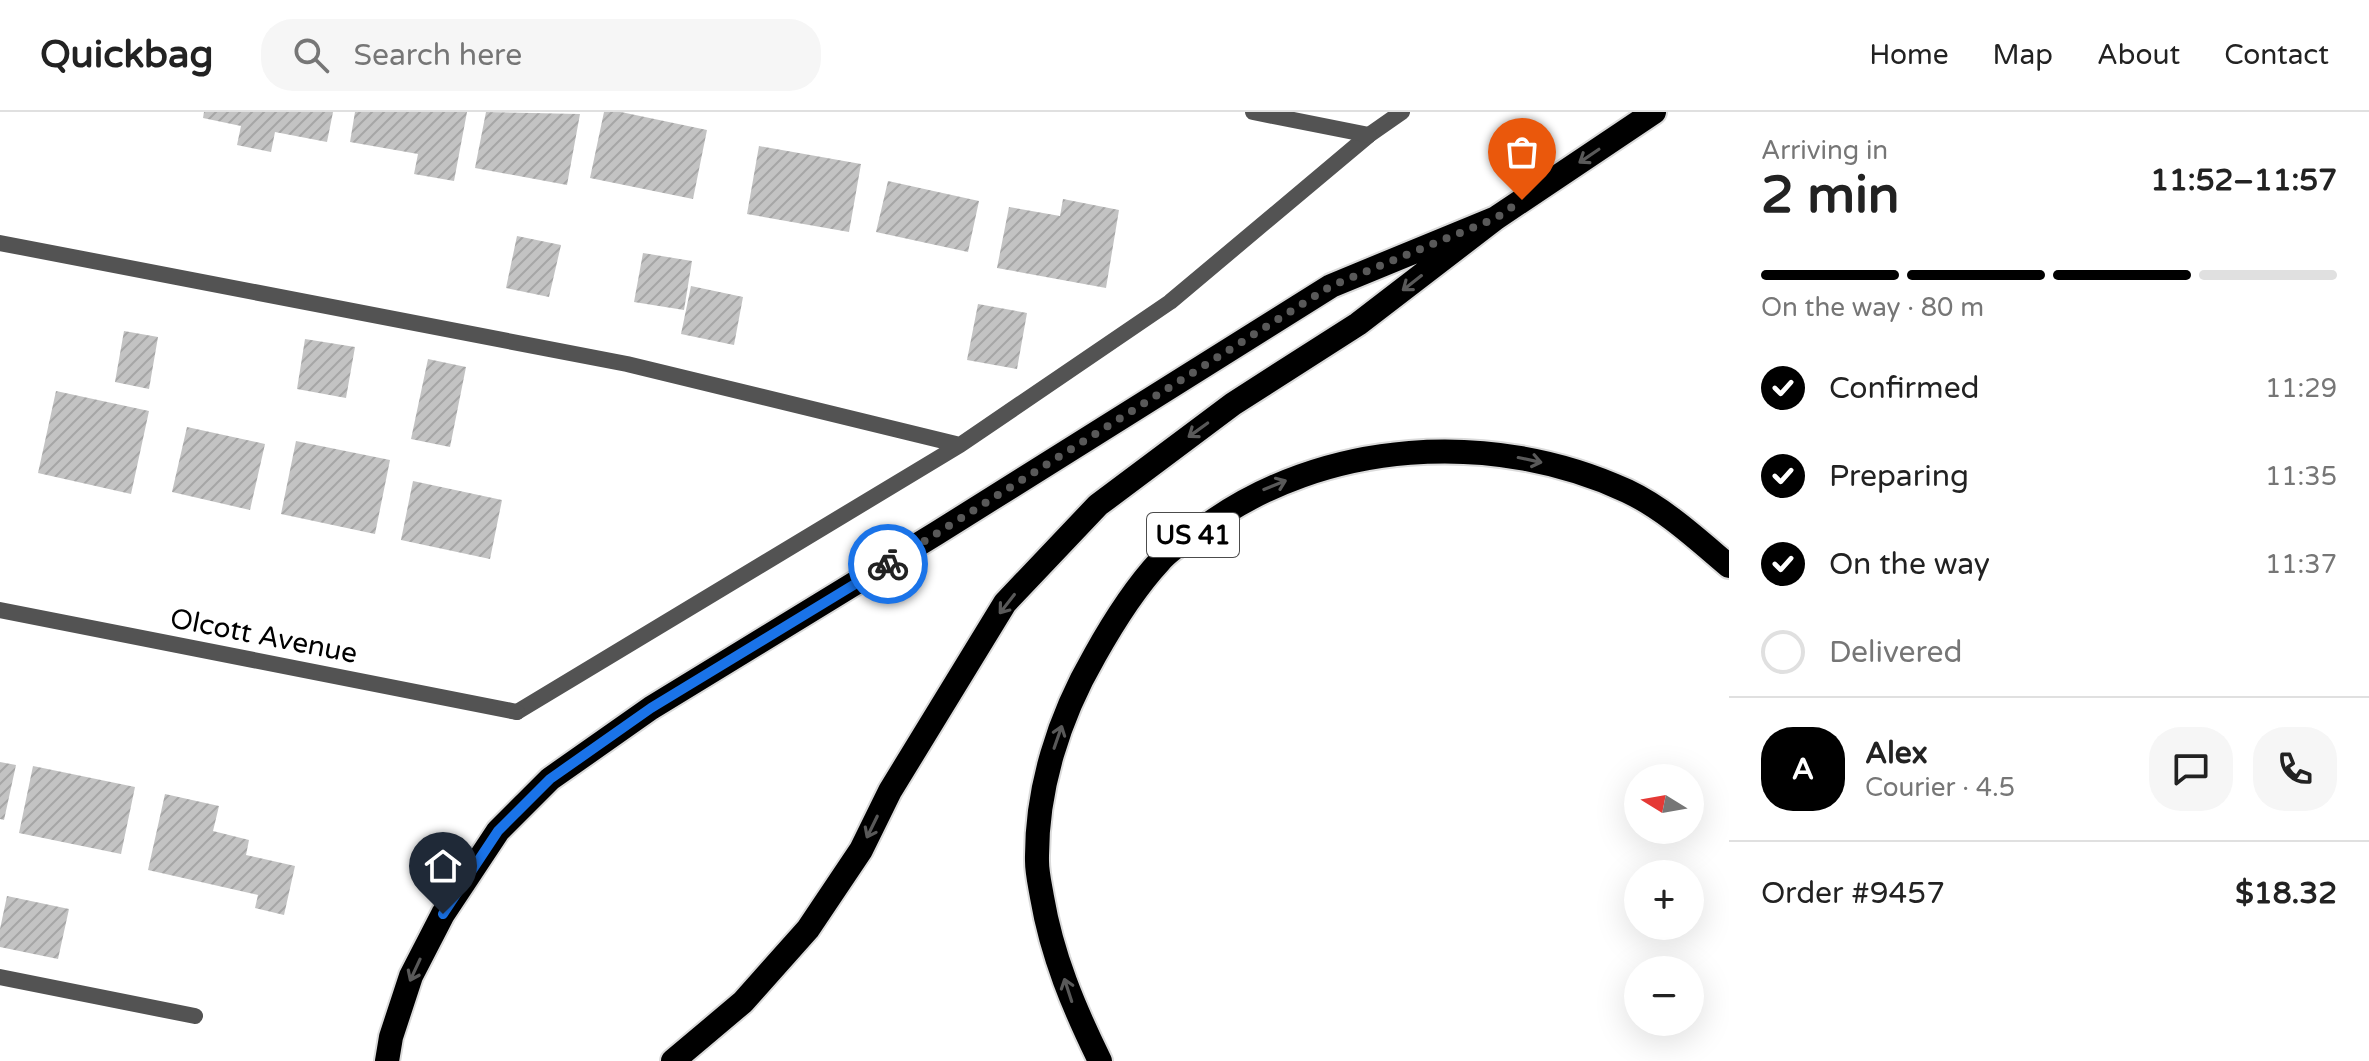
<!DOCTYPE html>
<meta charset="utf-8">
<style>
:root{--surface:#fff;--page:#f6f6f6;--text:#222;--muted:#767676;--line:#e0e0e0;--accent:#000}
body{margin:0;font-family:"Varela Round",sans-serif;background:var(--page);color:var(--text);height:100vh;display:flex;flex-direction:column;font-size:30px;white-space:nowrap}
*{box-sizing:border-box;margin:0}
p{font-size:26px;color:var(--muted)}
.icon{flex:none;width:44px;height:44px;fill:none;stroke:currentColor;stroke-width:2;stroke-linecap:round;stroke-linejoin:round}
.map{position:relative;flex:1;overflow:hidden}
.sheet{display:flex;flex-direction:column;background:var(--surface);width:640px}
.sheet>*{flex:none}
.needle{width:52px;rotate:281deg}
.buttons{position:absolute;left:1624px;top:652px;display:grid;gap:16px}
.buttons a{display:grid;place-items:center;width:80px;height:80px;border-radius:50%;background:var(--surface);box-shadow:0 8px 32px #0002;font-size:40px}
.pin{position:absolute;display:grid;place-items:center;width:68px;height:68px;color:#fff;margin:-82px -34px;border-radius:50% 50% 50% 0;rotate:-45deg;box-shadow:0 0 8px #0007}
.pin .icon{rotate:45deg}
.courier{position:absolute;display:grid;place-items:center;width:80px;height:80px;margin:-40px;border:6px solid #1a73e8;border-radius:50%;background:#fff;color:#222;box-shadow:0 2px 10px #0007}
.headline em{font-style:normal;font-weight:700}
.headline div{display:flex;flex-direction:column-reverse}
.headline{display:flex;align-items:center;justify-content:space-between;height:136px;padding:0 32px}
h1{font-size:52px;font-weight:700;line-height:60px}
.bar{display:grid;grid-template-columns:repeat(4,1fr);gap:12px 8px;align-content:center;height:96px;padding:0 32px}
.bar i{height:10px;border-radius:6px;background:var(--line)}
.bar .current{background:var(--accent)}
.bar p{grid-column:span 4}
.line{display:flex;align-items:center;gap:20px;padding:0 32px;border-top:2px solid var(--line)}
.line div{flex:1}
.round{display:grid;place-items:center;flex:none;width:84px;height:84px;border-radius:32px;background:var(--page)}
ol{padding:0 32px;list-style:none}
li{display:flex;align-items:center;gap:24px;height:88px}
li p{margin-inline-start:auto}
li .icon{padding:8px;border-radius:50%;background:var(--accent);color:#fff;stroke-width:4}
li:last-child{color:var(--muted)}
li i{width:44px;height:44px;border:4px solid var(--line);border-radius:50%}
header{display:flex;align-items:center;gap:48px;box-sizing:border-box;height:112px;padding:0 40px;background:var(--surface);border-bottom:2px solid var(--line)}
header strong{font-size:38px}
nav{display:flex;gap:44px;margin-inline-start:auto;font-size:28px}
.search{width:560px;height:72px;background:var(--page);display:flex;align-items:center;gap:20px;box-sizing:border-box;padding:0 28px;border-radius:32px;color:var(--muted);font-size:30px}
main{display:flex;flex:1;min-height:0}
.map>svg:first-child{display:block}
</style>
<header>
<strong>Quickbag</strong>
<div class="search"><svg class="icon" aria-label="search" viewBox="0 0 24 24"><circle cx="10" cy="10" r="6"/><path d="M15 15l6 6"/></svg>Search here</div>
<nav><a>Home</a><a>Map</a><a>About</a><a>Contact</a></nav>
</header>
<main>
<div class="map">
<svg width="1729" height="949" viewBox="0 0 1729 949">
<defs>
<pattern id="building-hatch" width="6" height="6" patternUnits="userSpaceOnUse" patternTransform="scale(2)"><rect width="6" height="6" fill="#c3c3c3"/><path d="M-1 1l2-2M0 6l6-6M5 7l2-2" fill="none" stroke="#a6a6a6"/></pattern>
</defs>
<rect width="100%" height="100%" fill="#fff"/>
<path fill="url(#building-hatch)" d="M204,0H333L327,30L275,20L271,40L237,33L241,14L203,6Z
M355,0H467L454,69L414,62L418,42L350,30Z
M486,0L580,2L567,73L475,56Z
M604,0H621L707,18L693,87L590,66Z
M759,34L861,52L849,120L747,102Z
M888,69L979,89L968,140L876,120Z
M1063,87L1119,98L1106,176L997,156L1009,95L1060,104Z
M517,124L561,133L549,185L506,176Z
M643,141L692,149L684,198L634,190Z
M691,174L743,185L734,233L681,222Z
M978,192L1027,201L1017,257L967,248Z
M124,219L158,225L149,277L115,270Z
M305,227L355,235L346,286L297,277Z
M428,247L466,255L450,335L411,327Z
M56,279L149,299L131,382L38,361Z
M187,315L265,332L250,398L172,380Z
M296,329L390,348L375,422L281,402Z
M413,369L502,388L490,447L401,428Z
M0,650L16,653L4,708L0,707Z
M33,654L135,675L121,742L19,721Z
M165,682L219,694L213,719L249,728L246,743L295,754L284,803L255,796L258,783L148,758Z
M7,784L69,797L58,847L0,835V817Z"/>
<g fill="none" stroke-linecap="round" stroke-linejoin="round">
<g stroke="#dbdbdb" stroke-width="28">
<path id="motorway" d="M387,949L391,925L411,864L443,802L498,719L550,667L651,596L937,421L1331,174L1496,106
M673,949L743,890L808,817L861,738L890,679L1005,491L1098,393L1233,292L1358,212L1496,106L1654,0
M1100,949C1074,896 1052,844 1042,785C1040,773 1037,761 1037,749C1036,677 1059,605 1095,543C1114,509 1134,477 1160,449C1171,436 1189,426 1203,416C1323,327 1493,317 1627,379C1665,397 1697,427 1729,454"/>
</g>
<path stroke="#535353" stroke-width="16" d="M0,131L627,252L960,333
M517,600L960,333L1170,190L1369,23L1402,0
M0,865L195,904"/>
<path stroke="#535353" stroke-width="16" d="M1253,0L1369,23
M0,498L517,600"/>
<use href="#motorway" stroke="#000" stroke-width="24"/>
</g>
<defs><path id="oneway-shaft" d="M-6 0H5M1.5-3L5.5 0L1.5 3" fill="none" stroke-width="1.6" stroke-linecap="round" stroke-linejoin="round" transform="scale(2)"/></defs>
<g stroke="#595959">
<use href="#oneway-shaft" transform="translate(1589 44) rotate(146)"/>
<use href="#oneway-shaft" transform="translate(1412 171) rotate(142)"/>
<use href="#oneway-shaft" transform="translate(1198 318) rotate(144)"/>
<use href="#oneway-shaft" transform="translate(1530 348) rotate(12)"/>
<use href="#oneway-shaft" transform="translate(1275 373) rotate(-22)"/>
<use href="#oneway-shaft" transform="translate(1007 492) rotate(128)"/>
<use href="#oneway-shaft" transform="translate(1058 625) rotate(-71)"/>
<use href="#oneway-shaft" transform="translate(872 715) rotate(116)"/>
<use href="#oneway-shaft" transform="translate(415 858) rotate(115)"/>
<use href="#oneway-shaft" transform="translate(1068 878) rotate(-108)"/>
</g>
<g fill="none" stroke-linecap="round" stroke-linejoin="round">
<path stroke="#595959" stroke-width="8" stroke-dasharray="0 14.4" d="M888,452L1331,174L1496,106L1522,88"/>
<path stroke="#1a73e8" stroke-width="10" d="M443,802L498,719L550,667L651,596L888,452"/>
</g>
<g text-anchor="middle" stroke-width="6" stroke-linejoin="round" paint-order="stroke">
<rect fill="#fff" stroke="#4c4c4c" stroke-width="2" x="1147" y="401" width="92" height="44" rx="6"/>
<g font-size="26" font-weight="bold" fill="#000">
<text x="1193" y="432">US 41</text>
</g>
<g font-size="28" fill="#000" stroke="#fff">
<text transform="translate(264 523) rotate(11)" y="10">Olcott Avenue</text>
</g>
</g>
</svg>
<div class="buttons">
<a><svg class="needle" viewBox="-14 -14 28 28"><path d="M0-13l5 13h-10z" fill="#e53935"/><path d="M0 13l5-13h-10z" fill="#767676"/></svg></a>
<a>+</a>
<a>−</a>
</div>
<div class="pin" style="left:1522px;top:88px;background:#ea580c"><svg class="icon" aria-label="bag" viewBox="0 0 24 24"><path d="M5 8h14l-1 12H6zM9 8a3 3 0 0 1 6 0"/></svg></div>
<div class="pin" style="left:443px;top:802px;background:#1f2937"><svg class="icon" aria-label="home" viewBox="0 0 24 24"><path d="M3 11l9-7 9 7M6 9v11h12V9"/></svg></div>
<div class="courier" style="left:888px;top:452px"><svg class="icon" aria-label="bike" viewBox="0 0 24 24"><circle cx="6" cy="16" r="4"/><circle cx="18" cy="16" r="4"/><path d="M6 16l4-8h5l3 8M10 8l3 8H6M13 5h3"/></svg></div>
</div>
<section class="sheet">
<div class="headline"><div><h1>2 min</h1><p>Arriving in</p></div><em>11:52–11:57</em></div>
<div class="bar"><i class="current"></i><i class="current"></i><i class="current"></i><i></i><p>On the way · 80 m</p></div>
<ol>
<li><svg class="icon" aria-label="check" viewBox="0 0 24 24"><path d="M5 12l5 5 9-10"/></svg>Confirmed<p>11:29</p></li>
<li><svg class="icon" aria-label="check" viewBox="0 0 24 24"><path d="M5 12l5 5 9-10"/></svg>Preparing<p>11:35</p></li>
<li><svg class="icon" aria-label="check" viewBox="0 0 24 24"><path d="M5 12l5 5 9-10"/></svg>On the way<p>11:37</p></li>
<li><i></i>Delivered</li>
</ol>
<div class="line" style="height:144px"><b class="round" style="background:var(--accent);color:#fff">A</b><div><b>Alex</b><p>Courier · 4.5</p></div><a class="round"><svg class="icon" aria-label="chat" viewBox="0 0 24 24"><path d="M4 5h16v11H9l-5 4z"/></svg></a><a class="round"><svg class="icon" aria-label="phone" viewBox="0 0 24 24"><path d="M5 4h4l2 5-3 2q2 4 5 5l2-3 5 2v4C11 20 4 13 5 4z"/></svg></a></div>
<div class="line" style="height:104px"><div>Order #9457</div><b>$18.32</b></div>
</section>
</main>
